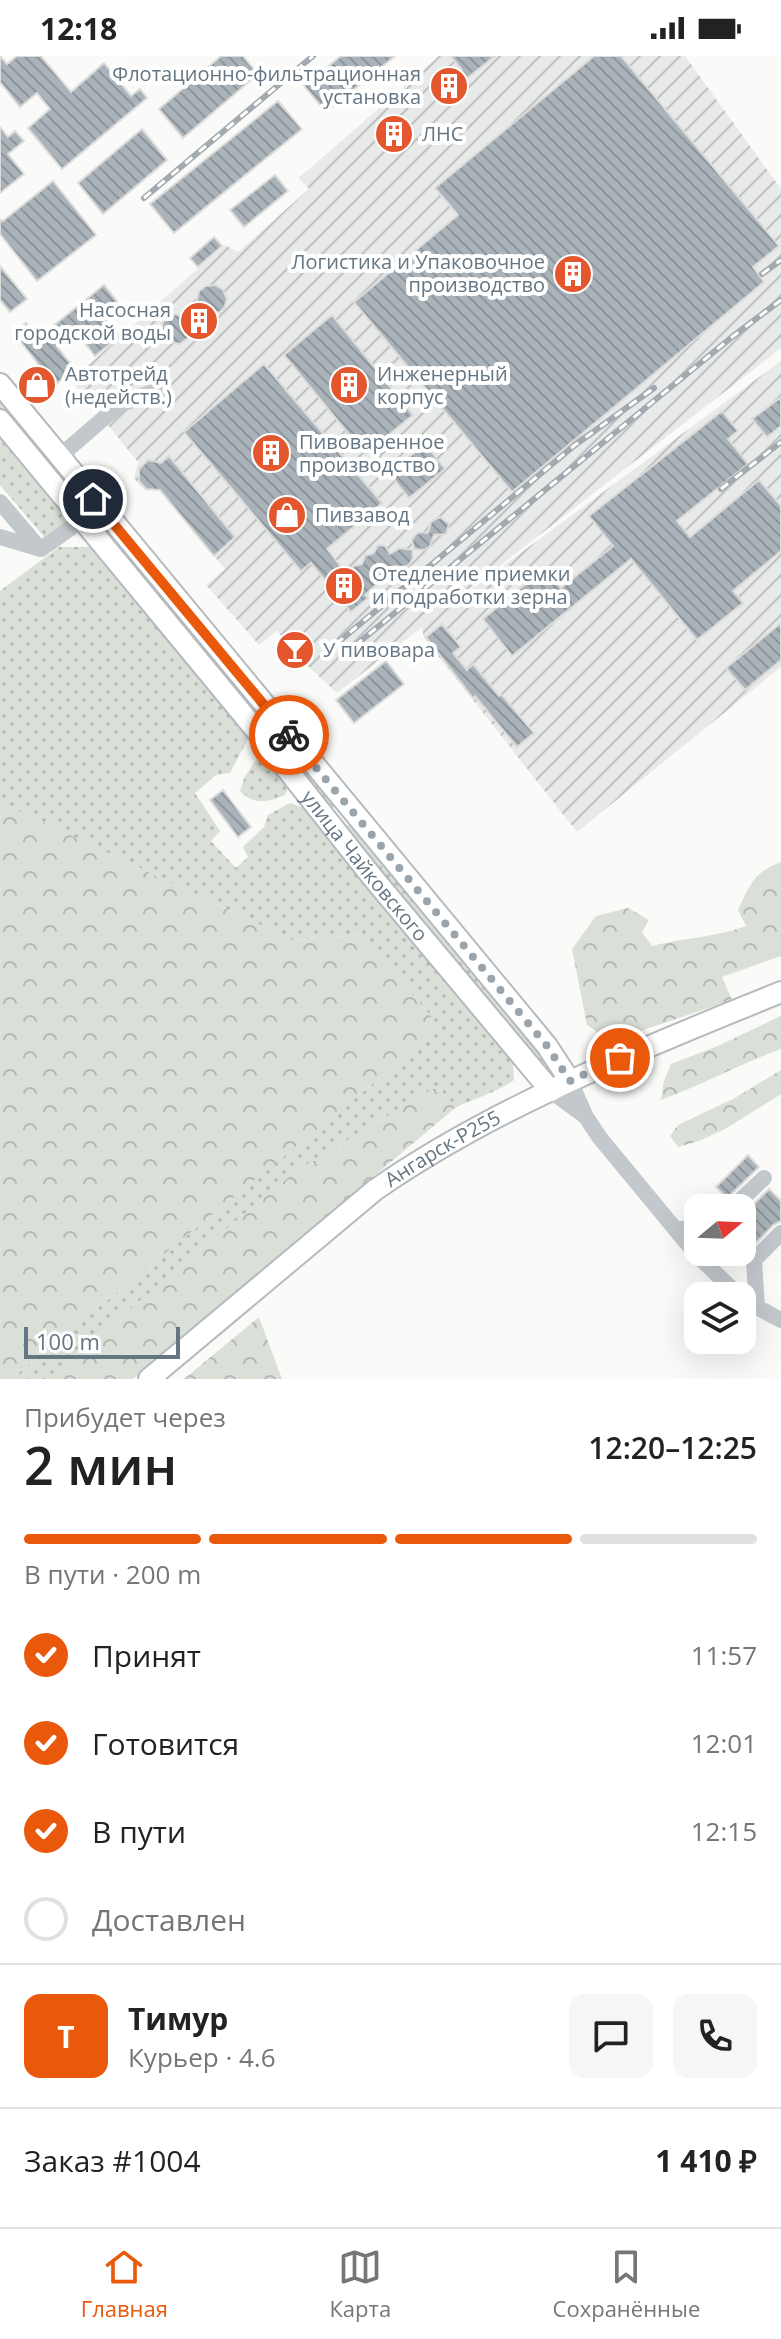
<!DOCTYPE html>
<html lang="ru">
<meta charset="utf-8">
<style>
:root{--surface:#fff;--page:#f6f6f6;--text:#222;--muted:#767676;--line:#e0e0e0;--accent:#ea580c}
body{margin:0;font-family:"Open Sans",sans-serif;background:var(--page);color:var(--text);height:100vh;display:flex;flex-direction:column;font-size:30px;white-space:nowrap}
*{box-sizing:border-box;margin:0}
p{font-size:26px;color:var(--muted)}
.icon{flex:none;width:44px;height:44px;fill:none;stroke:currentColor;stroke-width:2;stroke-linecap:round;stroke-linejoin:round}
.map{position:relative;height:1323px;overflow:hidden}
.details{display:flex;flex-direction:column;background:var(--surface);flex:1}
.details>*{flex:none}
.needle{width:52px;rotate:71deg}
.fabs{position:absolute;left:684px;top:1138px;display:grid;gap:16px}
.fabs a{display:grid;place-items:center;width:72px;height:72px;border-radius:16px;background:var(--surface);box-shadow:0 8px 32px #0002;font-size:40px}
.scale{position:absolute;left:24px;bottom:20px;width:156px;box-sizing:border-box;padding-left:8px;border:4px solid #657683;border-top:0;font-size:22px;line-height:28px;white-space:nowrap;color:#657683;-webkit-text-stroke:6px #fff;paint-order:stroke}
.pin{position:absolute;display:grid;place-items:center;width:68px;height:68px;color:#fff;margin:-34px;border:4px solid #fff;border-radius:50%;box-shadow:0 2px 8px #0007}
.courier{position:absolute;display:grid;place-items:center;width:80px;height:80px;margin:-40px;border:6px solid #ea580c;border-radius:50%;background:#fff;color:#222;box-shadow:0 2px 10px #0007}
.headline em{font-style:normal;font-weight:600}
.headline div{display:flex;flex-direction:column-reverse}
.headline{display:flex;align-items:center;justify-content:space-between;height:136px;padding:0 24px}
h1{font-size:52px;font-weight:600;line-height:60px}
.bar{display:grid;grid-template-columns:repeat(4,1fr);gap:12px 8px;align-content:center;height:96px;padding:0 24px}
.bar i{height:10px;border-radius:6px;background:var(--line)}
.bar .selected{background:var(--accent)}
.bar p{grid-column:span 4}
.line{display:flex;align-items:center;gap:20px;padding:0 24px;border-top:2px solid var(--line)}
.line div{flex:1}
.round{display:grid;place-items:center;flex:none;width:84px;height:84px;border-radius:16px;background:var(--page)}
ol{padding:0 24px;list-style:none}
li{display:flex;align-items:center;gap:24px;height:88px}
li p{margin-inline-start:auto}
li .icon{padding:8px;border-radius:50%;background:var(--accent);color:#fff;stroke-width:4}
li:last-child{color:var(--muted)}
li i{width:44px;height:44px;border:4px solid var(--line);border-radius:50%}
.status{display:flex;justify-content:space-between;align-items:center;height:56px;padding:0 40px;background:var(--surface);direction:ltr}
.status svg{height:22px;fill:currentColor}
.tab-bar{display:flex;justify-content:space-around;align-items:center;height:112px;border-top:2px solid var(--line);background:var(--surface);font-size:22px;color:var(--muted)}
.tab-bar a{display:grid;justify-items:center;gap:4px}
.tab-bar .selected{color:var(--accent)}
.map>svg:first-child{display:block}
</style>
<div class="status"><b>12:18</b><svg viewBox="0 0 49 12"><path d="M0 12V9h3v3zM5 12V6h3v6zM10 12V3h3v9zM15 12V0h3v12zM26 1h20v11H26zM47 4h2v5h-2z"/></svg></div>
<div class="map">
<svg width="781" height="1323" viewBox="0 0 781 1323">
<defs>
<pattern id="industrial-furrows" width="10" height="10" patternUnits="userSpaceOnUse" patternTransform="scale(2)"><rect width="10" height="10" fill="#e8e9e9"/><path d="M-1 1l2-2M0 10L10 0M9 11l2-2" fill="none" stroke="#c0c1c2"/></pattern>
<pattern id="grass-dots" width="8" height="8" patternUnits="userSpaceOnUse" patternTransform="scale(2)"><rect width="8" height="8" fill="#dadfd7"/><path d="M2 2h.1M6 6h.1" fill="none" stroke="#b4b9b4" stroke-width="1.8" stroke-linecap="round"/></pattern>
<pattern id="forest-crowns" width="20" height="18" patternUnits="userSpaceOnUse" patternTransform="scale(2)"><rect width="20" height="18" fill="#dadfd7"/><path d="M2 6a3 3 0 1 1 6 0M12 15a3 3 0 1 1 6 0" fill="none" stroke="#b4b9b4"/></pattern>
<pattern id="building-back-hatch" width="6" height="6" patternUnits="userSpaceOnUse" patternTransform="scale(2)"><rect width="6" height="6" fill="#aab3b9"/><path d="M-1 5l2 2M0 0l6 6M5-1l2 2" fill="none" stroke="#8e969c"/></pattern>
</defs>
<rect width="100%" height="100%" fill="#fafaf8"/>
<path fill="url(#industrial-furrows)" d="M439,0H685L781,133V292L435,560L781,305V611L577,776L424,582L422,571L337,637L299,602L277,575L259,589L206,529L225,513L158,433L141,431L134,422L138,406L71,324L225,189L238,196L309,133L299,122Z"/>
<path fill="url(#grass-dots)" d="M0,337L338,747L330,755L0,356Z
M0,376L70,460L64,472L46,483L0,429Z
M59,491H94L249,681L230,717L216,719L195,737L220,775L211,785L236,812L248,801L243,791L264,771L268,759L290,747L304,752L513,1007L514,1024C494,1038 476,1041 455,1052L438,1030L295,1116L46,1323H11L441,972L361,879L292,884L0,746V535Z
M267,701L289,730L285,739C268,746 254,750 240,735L245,720L256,704Z
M354,764L549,1003L541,1011L344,772Z"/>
<path fill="url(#forest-crowns)" d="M0,746L292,884L361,879L441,972L11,1323H0Z
M781,806V900L722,921L732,944L611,985L587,969L572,893L596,860L628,852L649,864L642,876L652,890C684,882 716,881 746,870L738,854C749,830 755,815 781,806Z
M781,960V993C740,1008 702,1029 661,1044L664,1025L671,1008L720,989Z
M781,1014V1038L725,1073L699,1085L678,1091L670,1080L678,1069L735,1042Z
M438,1030L455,1052L133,1323H46L295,1116Z
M259,1261L282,1323H184Z"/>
<path fill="url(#building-back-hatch)" stroke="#dcdcda" stroke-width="2" d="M0,0L7,8L17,0H41L71,36L104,7L131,40L140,33L147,42L62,113L28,72L50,53L37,37L20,51L0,26Z
M221,0H243L258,18L183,82L159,53Z
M341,0H395L326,56L304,30Z
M451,0H495L446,39L440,30L462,14Z
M594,0H621L779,190L753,211L764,226L512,436L354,246L458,159L435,132Z
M278,45L302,73L174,177L150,148Z
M0,71L8,81L15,75L24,85L8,98L24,118L0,137Z
M142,73L167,104L103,158L78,127Z
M275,119L288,135L244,171L230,154Z
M53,125L96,179L37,225L0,178V164L3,165Z
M214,181L222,190L198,211L190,202Z
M0,210L27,243L10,256L0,244Z
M104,229L117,245L101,257L120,280L95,300L77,277L58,292L75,313L44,338L31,322L42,313L14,277L26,267L38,282Z
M215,229L223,234L227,243L224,252L220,256L202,259L210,269L200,277L194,269L188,282L180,288L166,285L161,278L163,266L175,258L186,262L198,253L197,244L199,235L206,230Z
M332,259L413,359L365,398L284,299Z
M264,308L382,447L327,493L347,518L354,510L362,508L365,500L374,497L378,489L385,490L390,498L400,492L412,494L413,502L409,509L403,511L394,510L392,522L386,526L378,527L365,539L368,542L351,556L311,507L301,515L184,376Z
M781,341V370L767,381L752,363Z
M722,355L738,375L728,383L748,408L677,465L690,481L759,424L781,450V495L733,535L743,547L697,584L631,503L512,600L483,563L545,512L561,532L613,490L589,460Z
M425,388L445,413L409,442L389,417Z
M169,400L235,481L214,500L160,434L146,433L139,425V413L148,404L161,407Z
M440,461L449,468L446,478L434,479L430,490L425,494L414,493L412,484L416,478L422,476L428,477L431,466Z
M781,567V604L745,634L726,612Z
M442,568L461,591L453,597L467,614L473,608L499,640L501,638L534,677L517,691L475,640L473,642L426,581Z
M386,605L404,628L354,667L336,644Z
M223,734L251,771L238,781L210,744Z
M748,1099L759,1111L727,1142L716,1131Z
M769,1133L781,1145V1165L773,1169L754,1189L742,1182V1160Z"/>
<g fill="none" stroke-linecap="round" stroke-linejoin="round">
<g stroke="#b5babe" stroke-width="24">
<g id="major">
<path d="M0,328L547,990L570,1025"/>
<path id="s1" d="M0,364L260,679L373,822L551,1035"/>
<path id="s2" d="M149,1323L375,1134C499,1048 642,993 781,936"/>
</g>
</g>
<path stroke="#c3c8cc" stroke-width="16" d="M59,401L119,349L163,332
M0,446L40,493
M0,481L41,493L82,464
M570,1025L586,1061L600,1082L695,1197L739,1240
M551,1035L585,1060
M732,1152L764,1122
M676,1174L698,1170
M742,1193L754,1204L757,1252
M754,1204L781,1177
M751,1248L781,1264"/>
<use href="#major" stroke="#fff" stroke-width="20"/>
<g stroke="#a2aab0" stroke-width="6">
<path id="rail" d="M144,142L313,0
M762,218L781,204
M721,433L781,386
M336,588L575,389L654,332
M341,601L732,281L781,244"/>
</g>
<use href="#rail" stroke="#fff" stroke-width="3" stroke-dasharray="9" stroke-linecap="butt"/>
</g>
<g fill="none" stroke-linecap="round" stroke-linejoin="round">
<path stroke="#99a4ac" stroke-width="8" stroke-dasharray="0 14.4" d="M289,679L547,990L570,1025L620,1002"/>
<path stroke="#ea580c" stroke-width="10" d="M93,443L289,679"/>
</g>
<defs>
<g id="building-disc" transform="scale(2)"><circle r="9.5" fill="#e4572e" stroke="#fff"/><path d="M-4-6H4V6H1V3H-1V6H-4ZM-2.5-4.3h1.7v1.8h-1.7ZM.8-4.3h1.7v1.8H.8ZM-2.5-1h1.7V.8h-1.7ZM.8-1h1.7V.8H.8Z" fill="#fff"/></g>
<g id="shop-disc" transform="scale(2)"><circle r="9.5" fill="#e4572e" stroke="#fff"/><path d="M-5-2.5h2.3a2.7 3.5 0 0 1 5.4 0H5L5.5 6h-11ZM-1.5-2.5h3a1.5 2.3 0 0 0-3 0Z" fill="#fff"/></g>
<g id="bar-disc" transform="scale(2)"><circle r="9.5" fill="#e4572e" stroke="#fff"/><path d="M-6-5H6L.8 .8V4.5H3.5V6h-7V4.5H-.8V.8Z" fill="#fff"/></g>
</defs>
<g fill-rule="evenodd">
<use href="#building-disc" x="449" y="30"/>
<use href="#building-disc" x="394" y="78"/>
<use href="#building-disc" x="573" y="218"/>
<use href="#building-disc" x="199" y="265"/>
<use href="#shop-disc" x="37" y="329"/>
<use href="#building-disc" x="349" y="329"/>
<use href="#building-disc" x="271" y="397"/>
<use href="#shop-disc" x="287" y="459"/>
<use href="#building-disc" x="344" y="530"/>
<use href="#bar-disc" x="295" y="594"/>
</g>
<g text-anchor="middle" stroke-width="8" stroke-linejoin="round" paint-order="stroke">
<g font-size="20" fill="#657683" stroke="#fff" text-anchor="start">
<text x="421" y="25" text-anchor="end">Флотационно-фильтрационная<tspan x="421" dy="23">установка</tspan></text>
<text x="422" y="85">ЛНС</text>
<text x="545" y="213" text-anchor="end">Логистика и Упаковочное<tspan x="545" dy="23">производство</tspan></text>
<text x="171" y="261" text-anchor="end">Насосная<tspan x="171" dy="23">городской воды</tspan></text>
<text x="65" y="325">Автотрейд<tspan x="65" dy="23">(недейств.)</tspan></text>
<text x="377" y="325">Инженерный<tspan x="377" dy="23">корпус</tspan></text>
<text x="299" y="393">Пивоваренное<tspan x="299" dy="23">производство</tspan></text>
<text x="315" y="466">Пивзавод</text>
<text x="372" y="525">Отедление приемки<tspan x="372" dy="23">и подработки зерна</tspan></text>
<text x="323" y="601">У пивовара</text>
</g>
<g font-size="20" fill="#657683" stroke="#fff">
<text dy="7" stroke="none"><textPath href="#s1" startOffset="576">улица Чайковского</textPath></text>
<text dy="7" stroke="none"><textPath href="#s2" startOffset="374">Ангарск-Р255</textPath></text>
</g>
</g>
</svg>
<div class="fabs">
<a><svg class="needle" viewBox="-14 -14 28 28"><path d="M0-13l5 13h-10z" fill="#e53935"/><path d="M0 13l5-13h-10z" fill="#767676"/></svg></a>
<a><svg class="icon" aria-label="layers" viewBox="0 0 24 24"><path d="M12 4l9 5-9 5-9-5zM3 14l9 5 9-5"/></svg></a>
</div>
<div class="scale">100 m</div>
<div class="pin" style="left:620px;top:1002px;background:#ea580c"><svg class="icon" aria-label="bag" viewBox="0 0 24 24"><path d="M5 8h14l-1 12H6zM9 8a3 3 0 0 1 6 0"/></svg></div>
<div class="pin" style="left:93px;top:443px;background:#1f2937"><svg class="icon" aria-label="home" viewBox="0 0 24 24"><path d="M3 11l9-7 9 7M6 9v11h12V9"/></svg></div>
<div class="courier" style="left:289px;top:679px"><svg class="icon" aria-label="bike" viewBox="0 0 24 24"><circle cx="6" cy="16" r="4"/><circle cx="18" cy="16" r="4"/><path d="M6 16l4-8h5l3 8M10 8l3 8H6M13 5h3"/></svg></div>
</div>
<section class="details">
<div class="headline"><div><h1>2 мин</h1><p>Прибудет через</p></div><em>12:20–12:25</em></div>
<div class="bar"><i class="selected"></i><i class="selected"></i><i class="selected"></i><i></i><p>В пути · 200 m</p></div>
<ol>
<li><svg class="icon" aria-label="check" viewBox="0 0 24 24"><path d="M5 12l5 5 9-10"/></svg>Принят<p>11:57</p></li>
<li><svg class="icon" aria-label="check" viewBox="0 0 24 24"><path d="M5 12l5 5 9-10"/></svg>Готовится<p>12:01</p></li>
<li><svg class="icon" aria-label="check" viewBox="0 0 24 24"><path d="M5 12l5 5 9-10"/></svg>В пути<p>12:15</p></li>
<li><i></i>Доставлен</li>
</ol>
<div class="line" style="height:144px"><b class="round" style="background:var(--accent);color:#fff">Т</b><div><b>Тимур</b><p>Курьер · 4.6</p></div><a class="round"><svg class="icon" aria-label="chat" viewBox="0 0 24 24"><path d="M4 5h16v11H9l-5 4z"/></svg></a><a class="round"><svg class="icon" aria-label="phone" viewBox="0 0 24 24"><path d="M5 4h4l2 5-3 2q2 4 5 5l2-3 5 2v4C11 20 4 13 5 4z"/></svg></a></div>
<div class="line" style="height:104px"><div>Заказ #1004</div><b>1 410 ₽</b></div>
</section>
<nav class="tab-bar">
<a class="selected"><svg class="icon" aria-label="home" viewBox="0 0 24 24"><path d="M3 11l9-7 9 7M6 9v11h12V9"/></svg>Главная</a>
<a><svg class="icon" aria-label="map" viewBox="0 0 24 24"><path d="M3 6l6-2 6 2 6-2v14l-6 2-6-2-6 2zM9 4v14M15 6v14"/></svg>Карта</a>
<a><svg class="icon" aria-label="saved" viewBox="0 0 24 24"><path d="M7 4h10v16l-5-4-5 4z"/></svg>Сохранённые</a>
</nav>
